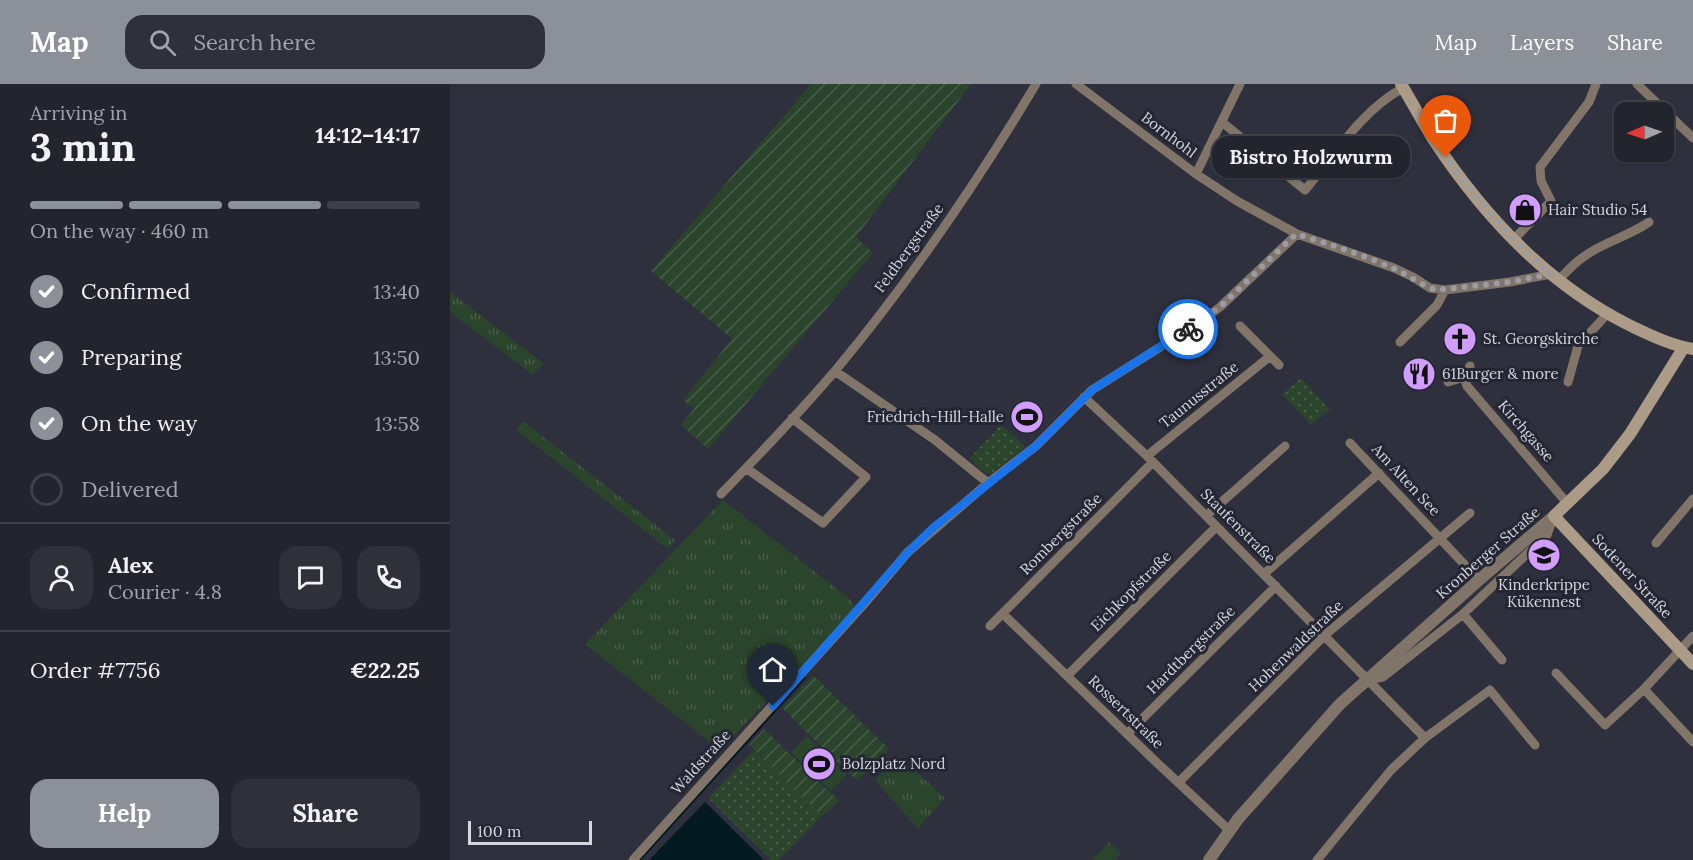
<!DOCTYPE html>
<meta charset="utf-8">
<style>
:root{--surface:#22242e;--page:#2e303a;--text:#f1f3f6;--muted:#a2a4aa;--line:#3f414a;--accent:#8c9099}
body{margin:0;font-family:Lora,serif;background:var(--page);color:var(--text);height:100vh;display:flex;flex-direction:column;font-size:22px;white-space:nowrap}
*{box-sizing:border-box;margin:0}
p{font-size:20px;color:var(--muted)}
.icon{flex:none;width:33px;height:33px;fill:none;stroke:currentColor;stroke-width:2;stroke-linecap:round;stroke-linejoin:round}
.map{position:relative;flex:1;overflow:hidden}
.side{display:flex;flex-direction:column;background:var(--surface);width:450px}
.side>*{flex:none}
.needle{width:39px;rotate:268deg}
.controls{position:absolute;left:1164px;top:18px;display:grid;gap:12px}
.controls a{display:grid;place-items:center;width:60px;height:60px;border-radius:12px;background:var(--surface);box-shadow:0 2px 4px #0004,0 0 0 2px var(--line);font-size:30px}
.scale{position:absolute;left:18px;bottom:15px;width:124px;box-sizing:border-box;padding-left:6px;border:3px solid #d5d7df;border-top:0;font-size:16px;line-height:21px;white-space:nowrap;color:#d5d7df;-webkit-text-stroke:4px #242733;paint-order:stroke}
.pin{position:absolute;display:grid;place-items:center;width:51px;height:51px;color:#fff;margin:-62px -26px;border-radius:50% 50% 50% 0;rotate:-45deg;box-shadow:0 0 6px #0007}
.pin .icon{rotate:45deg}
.courier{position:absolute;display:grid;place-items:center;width:60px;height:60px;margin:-30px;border:4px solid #1a73e8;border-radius:50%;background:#fff;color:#222;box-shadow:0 2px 8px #0007}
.bubble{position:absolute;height:42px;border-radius:18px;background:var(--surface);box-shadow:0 2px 4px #0004,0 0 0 2px var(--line);font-size:20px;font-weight:700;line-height:42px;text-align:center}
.summary em{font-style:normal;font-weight:700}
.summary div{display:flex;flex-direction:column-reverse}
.summary{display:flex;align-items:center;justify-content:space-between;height:102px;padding:0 30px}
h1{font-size:39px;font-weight:700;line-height:45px}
.bar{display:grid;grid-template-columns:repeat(4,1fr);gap:9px 6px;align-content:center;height:72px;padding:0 30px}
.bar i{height:8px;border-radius:4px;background:var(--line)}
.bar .selected{background:var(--accent)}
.bar p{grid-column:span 4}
.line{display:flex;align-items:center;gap:15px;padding:0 30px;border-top:2px solid var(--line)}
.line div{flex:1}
.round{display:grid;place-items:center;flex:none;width:63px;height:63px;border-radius:18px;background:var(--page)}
ol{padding:0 30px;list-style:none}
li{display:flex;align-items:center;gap:18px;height:66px}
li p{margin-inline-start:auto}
li .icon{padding:6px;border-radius:50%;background:var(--accent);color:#fff;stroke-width:4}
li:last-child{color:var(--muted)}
li i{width:33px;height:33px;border:3px solid var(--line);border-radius:50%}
.cta{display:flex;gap:12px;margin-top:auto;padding:12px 30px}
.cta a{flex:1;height:69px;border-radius:18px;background:var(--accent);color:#fff;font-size:24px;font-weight:700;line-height:69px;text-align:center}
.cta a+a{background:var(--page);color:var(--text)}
header{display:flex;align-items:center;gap:36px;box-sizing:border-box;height:84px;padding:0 30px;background:var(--accent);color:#fff}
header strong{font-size:28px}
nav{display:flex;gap:33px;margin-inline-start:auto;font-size:21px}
.search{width:420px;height:54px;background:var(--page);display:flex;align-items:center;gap:15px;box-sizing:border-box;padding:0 21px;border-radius:18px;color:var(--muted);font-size:22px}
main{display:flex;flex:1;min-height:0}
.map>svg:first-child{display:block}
</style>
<header>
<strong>Map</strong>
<div class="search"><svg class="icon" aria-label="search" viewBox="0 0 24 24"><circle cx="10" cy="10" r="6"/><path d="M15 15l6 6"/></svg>Search here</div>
<nav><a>Map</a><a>Layers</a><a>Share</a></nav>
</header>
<main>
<section class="side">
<div class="summary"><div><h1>3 min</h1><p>Arriving in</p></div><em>14:12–14:17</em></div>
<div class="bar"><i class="selected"></i><i class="selected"></i><i class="selected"></i><i></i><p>On the way · 460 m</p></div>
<ol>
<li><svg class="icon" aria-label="check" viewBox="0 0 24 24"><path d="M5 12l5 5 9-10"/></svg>Confirmed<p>13:40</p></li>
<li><svg class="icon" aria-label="check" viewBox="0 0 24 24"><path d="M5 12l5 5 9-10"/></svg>Preparing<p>13:50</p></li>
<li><svg class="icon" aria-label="check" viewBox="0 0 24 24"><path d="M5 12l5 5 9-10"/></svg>On the way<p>13:58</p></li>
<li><i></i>Delivered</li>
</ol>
<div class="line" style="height:108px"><a class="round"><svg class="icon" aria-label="person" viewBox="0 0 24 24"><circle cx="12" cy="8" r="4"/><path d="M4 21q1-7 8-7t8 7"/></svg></a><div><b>Alex</b><p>Courier · 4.8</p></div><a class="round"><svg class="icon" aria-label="chat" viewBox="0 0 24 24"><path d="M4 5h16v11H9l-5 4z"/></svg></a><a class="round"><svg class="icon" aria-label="phone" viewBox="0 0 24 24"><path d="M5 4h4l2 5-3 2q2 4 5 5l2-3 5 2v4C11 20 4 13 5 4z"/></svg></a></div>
<div class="line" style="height:78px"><div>Order #7756</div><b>€22.25</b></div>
<div class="cta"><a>Help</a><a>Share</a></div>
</section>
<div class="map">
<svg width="1243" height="776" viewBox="0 0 1243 776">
<defs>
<pattern id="grass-tufts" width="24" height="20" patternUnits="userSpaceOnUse" patternTransform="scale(1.5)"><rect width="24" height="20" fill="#2b442c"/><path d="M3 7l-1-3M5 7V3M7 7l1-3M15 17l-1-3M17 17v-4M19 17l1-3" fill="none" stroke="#495e4a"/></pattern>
<pattern id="park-dots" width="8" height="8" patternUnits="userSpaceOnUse" patternTransform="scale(1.5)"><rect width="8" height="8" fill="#2b442c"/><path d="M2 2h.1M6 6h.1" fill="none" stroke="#495e4a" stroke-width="1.8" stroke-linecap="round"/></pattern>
<pattern id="garden-furrows" width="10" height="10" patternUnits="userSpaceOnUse" patternTransform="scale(1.5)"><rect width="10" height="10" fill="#2b442c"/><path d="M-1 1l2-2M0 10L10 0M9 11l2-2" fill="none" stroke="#495e4a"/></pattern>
</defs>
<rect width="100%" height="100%" fill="#2e303d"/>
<path fill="url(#grass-tufts)" d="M0,208L93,279L83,291L0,228Z
M73,337L225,456L218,465L66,346Z
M273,416L401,516L406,524L270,666L135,560Z
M449,672L495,714L468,745L425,696Z
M659,758L671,769L664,776H642Z"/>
<path fill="url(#park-dots)" d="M851,294L880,325L861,341L832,310Z
M551,341L574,361V364L541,390C530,388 527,381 520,374Z
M304,666L372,732L329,776H321L258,714Z"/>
<path fill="url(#garden-furrows)" d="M361,0H521L406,153L423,169L258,365L231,341L244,325L233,316L282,255L201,187Z
M363,591L439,665L407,697L332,624Z
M314,645L389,717L372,732L299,661Z"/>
<path fill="#2b442c" d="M357,652L397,691L381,707L341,668Z"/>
<path fill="#041a21" d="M255,718L314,776H199Z"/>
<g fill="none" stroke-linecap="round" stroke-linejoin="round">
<path stroke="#041a21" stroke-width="2" d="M190,776L355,594"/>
<path stroke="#807568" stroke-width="9" d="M626,0L746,90L787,117L847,150L944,184L963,193L980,204L995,206L1060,198L1101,190
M1187,0L1243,54
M772,38L855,106C885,70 912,26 953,4
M746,90L790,0
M1064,155L1101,117L1091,97L1090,83L1139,18L1146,0
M1108,196C1116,189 1123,180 1132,174C1152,158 1178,153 1199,138
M790,242L829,281
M950,258L987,221L995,206
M1020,282L1014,293L1017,302L1118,420
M385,287L485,356L538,399
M998,298L1014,293
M1118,298L1128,262L1158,229
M634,313L697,372L975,654
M900,359L1029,496
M697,372L819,273
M296,384L373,439L416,393L342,334
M271,410C310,370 349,329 385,287C460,197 526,100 586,0
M756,432L835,362
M1206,459L1243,415
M814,490L929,389
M553,530L703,675L779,746
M1013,530L1052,576
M540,542L703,378
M1106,589L1155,641L1194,605L1243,552
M617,592L766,443
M918,596L933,593L1013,530L1097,451L1104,432
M1194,605L1243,658
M677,650L826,502
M729,698L875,551L1020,429
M183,776L414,520L458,468L538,399L586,362L642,306L750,238L770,223L847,150
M867,776L941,686L975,654L1040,606L1085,661"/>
<path stroke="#807568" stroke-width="12" d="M759,776L788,735L890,620L1029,496L1104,432"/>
<path stroke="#ac9b86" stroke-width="12" d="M951,0C962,18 972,37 983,55C1033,131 1097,200 1179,241C1200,251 1220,261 1243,265
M1234,263L1180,350L1153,385L1104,432L1243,580"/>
</g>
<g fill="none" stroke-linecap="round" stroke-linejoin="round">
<path stroke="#9b9da6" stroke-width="6" stroke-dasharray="0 10.8" d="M738,245L770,223L846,150C880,160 913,171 945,185C959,191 973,203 987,206L1060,198L1101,190C1061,157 1027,114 996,73"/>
<path stroke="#1a73e8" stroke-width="8" d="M323,622L458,468L484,443L586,362L642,306L738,245"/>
</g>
<defs>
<g id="shop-disc" transform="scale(1.725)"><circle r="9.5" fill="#d19dfe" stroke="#242733"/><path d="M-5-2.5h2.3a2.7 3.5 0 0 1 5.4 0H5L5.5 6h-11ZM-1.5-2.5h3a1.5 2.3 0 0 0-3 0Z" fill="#111"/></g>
<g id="church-disc" transform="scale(1.725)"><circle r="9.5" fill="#d19dfe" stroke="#242733"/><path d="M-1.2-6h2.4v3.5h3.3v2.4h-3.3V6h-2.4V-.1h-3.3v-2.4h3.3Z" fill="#111"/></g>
<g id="restaurant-disc" transform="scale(1.725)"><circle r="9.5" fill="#d19dfe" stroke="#242733"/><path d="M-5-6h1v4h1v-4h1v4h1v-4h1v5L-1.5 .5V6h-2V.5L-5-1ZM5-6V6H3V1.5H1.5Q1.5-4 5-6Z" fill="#111"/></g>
<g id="stadium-disc" transform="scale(1.725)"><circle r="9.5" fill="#d19dfe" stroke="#242733"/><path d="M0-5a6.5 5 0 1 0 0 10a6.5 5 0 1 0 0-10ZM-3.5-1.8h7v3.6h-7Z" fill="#111"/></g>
<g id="school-disc" transform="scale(1.725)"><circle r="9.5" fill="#d19dfe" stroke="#242733"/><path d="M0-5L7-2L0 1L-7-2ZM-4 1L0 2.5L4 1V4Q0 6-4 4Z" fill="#111"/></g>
</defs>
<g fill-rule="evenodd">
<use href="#shop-disc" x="1075" y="126"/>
<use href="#church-disc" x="1010" y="255"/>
<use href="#restaurant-disc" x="969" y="290"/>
<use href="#stadium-disc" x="577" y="333"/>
<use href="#school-disc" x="1094" y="471"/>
<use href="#stadium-disc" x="369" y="680"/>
</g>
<g text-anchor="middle" stroke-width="6" stroke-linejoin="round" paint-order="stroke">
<g font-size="15" fill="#d5d7df" stroke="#242733">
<text transform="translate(719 51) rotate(37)" y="5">Bornhohl</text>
<text transform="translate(459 164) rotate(-54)" y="5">Feldbergstraße</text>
<text transform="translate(749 311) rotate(-39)" y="5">Taunusstraße</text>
<text transform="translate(1076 347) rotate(49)" y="5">Kirchgasse</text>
<text transform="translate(956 396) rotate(47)" y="5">Am Alten See</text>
<text transform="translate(788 442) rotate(45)" y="5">Staufenstraße</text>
<text transform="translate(611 450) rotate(-45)" y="5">Rombergstraße</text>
<text transform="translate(1038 469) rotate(-41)" y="5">Kronberger Straße</text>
<text transform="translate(1182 492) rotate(47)" y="5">Sodener Straße</text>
<text transform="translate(681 507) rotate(-45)" y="5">Eichkopfstraße</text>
<text transform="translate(846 562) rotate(-44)" y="5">Hohenwaldstraße</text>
<text transform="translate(741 566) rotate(-45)" y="5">Hardtbergstraße</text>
<text transform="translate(676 628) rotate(44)" y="5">Rossertstraße</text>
<text transform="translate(251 678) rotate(-48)" y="5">Waldstraße</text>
</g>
<g font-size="15" fill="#d5d7df" stroke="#242733" text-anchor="start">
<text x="1098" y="131">Hair Studio 54</text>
<text x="1033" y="260">St. Georgskirche</text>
<text x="992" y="295">61Burger &amp; more</text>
<text x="554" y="338" text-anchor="end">Friedrich-Hill-Halle</text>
<text x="1094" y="506" text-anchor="middle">Kinderkrippe<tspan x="1094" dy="17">Kükennest</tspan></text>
<text x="392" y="685">Bolzplatz Nord</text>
</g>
</g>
</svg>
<div class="controls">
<a><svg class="needle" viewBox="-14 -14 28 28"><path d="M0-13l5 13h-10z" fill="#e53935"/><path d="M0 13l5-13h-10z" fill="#a2a4aa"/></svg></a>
</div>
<div class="scale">100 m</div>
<div class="pin" style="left:996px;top:73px;background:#ea580c"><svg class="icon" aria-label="bag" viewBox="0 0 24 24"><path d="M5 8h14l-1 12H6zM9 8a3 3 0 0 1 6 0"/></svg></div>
<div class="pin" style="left:323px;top:622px;background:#1f2937"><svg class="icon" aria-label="home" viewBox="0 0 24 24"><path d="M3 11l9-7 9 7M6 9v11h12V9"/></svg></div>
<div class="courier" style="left:738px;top:245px"><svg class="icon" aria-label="bike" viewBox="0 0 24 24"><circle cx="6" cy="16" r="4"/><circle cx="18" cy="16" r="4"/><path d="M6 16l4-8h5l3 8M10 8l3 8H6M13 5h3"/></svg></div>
<div class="bubble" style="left:762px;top:52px;width:198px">Bistro Holzwurm</div>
</div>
</main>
